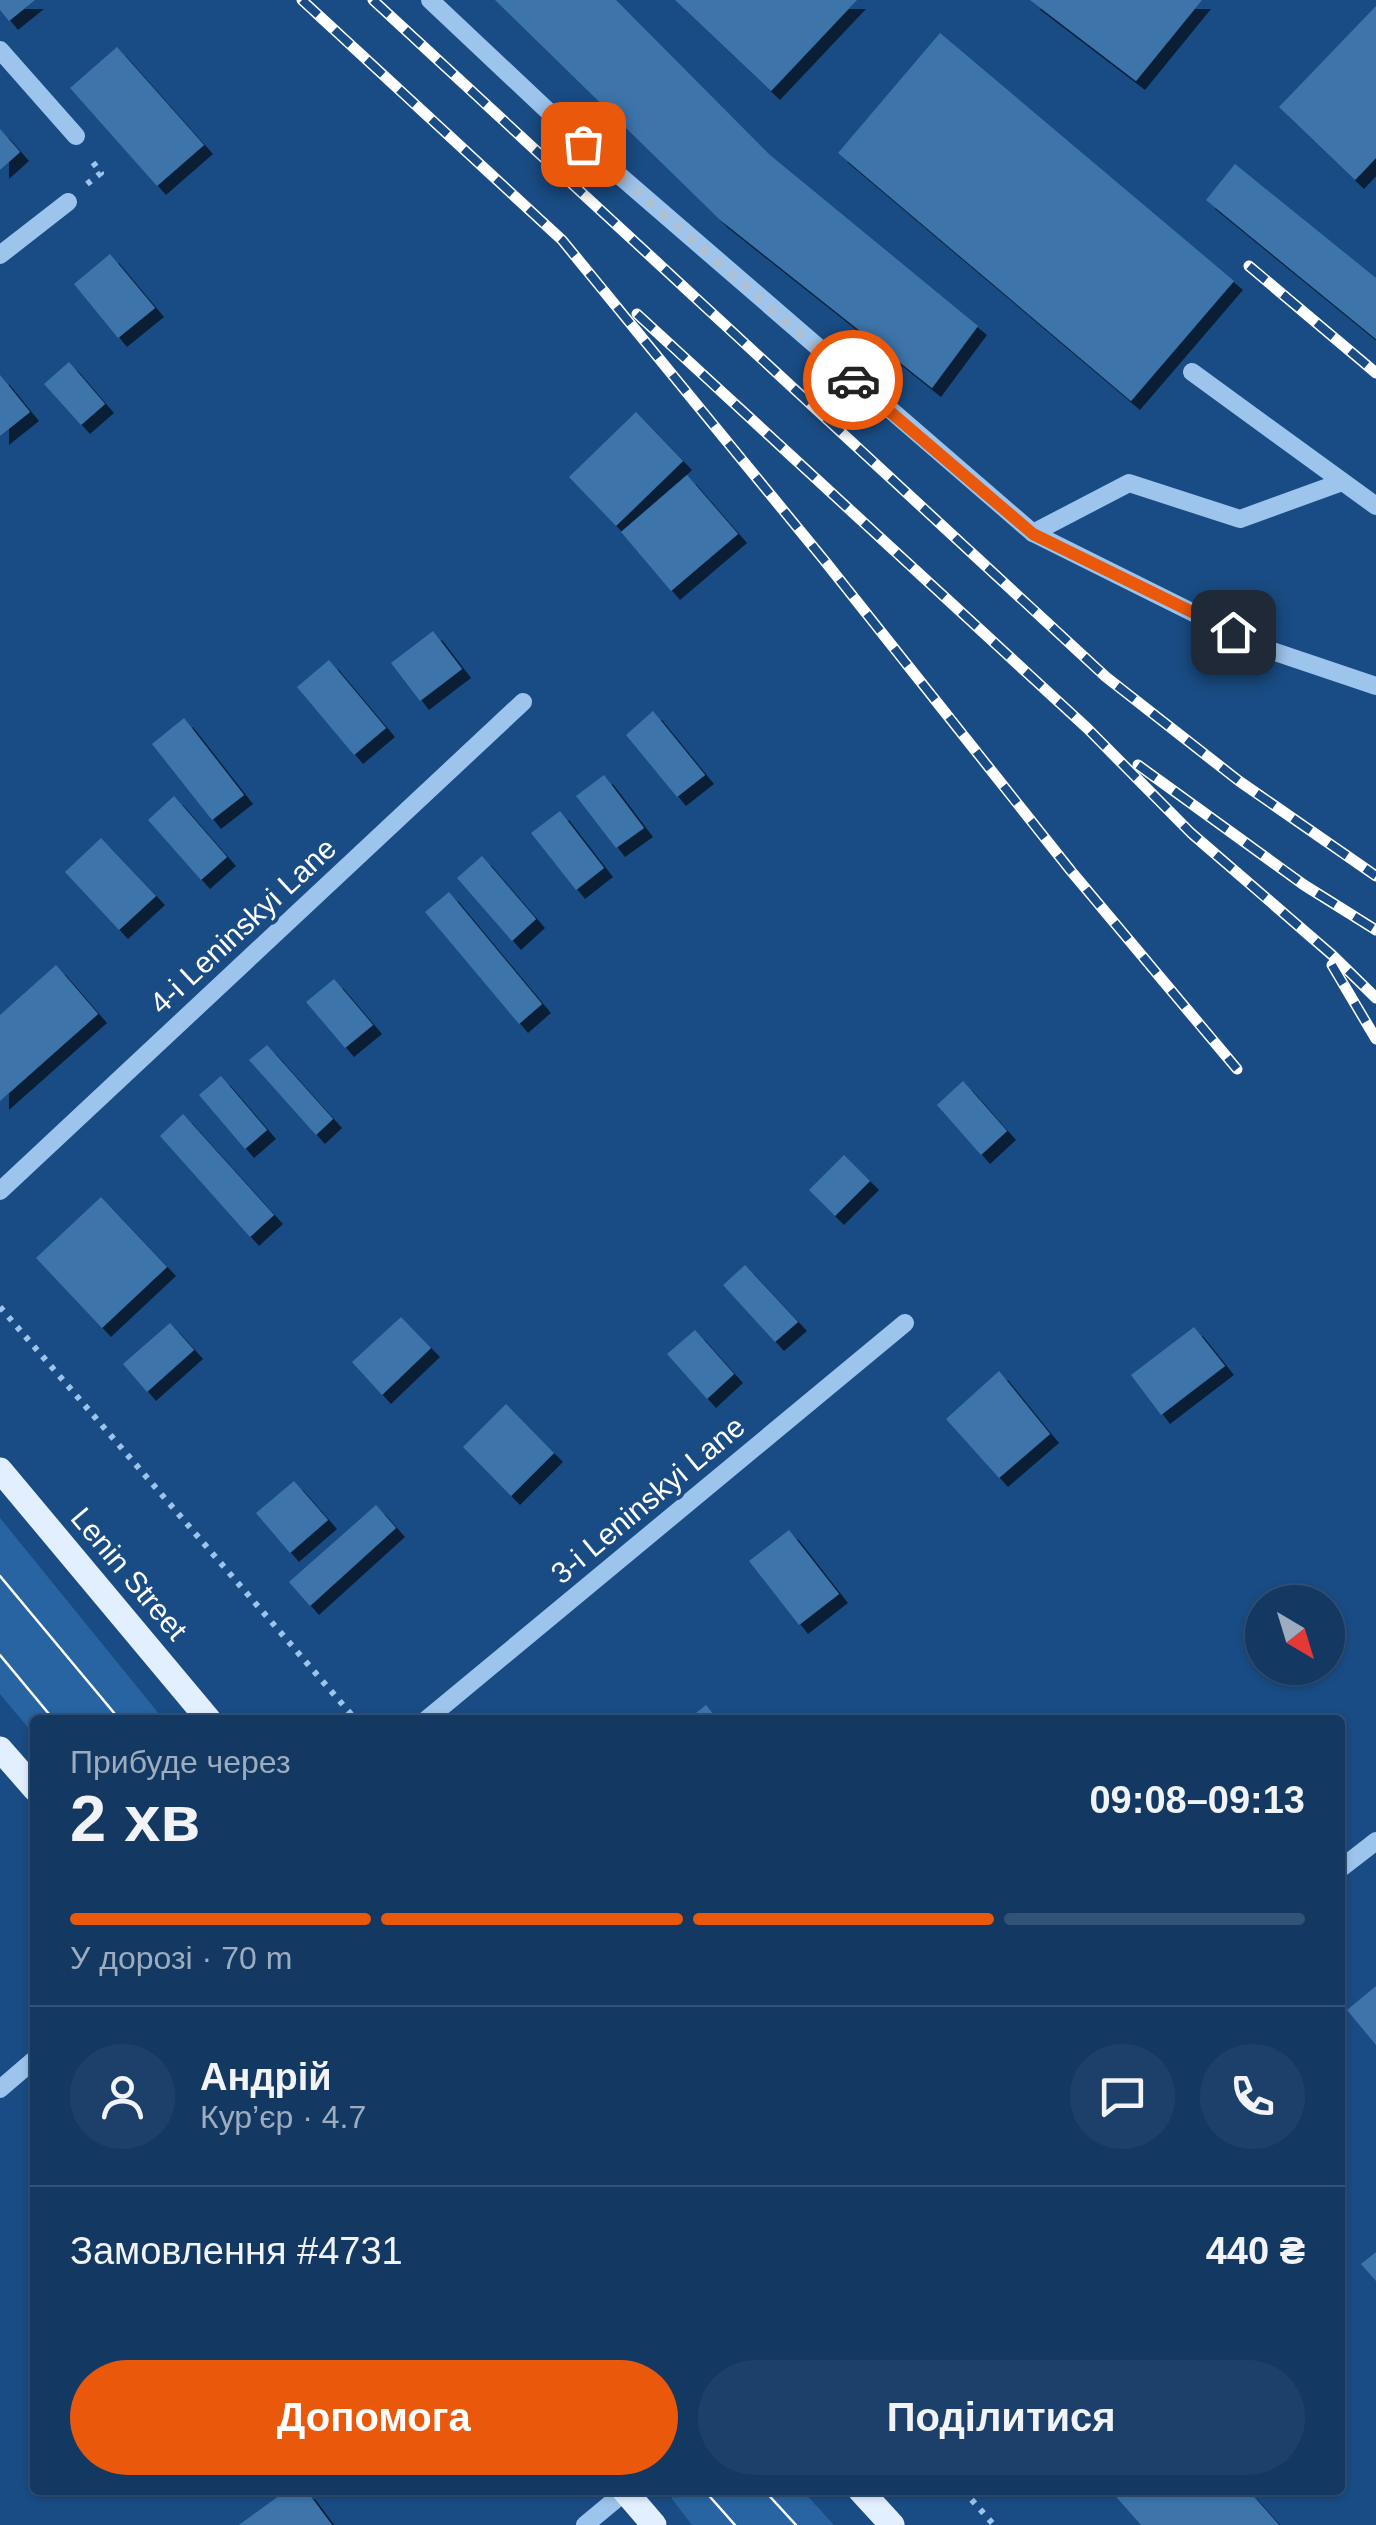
<!DOCTYPE html>
<html lang="uk">
<head>
<meta charset="utf-8">
<style>
  :root { --surface:#133963; --page:#1c4069; --text:#f1f3f6; --muted:#9dacbe; --line:#325378; --accent:#ea580c }
  body { margin:0; font-family:Helvetica,sans-serif; background:var(--page); color:var(--text); height:100vh; display:flex; flex-direction:column; font-size:38px; white-space:nowrap }
  * { box-sizing:border-box; margin:0 }
  p { font-size:32px; color:var(--muted) }
  .icon { flex:none; width:55px; height:55px; fill:none; stroke:currentColor; stroke-width:2; stroke-linecap:round; stroke-linejoin:round }
  .map { position:relative; flex:1; overflow:hidden }
  .side { position:absolute; left:30px; top:1715px; width:1315px; height:780px; display:flex; flex-direction:column; background:var(--surface); border-radius:10px; box-shadow:0 2px 8px #0004,0 0 0 2px var(--line) }
  .side>* { flex:none }
  .needle { width:65px; rotate:142deg }
  .buttons { position:absolute; left:1245px; top:1585px; display:grid; gap:20px }
  .buttons a { display:grid; place-items:center; width:100px; height:100px; border-radius:50%; background:var(--surface); box-shadow:0 2px 8px #0004,0 0 0 2px var(--line); font-size:50px }
  .pin { position:absolute; display:grid; place-items:center; width:85px; height:85px; color:#fff; margin:-42px; border-radius:20px; box-shadow:0 5px 15px #0006 }
  .courier { position:absolute; display:grid; place-items:center; width:100px; height:100px; margin:-50px; border:8px solid #ea580c; border-radius:50%; background:#fff; color:#222; box-shadow:0 2px 12px #0007 }
  .summary em { font-style:normal; font-weight:700 }
  .summary div { display:flex; flex-direction:column-reverse }
  .summary { display:flex; align-items:center; justify-content:space-between; height:170px; padding:0 40px }
  h1 { font-size:65px; font-weight:700; line-height:75px }
  .bar { display:grid; grid-template-columns:repeat(4,1fr); gap:15px 10px; align-content:center; height:120px; padding:0 40px }
  .bar i { height:12px; border-radius:8px; background:var(--line) }
  .bar .on { background:var(--accent) }
  .bar p { grid-column:span 4 }
  .line { display:flex; align-items:center; gap:25px; padding:0 40px; border-top:2px solid var(--line) }
  .line div { flex:1 }
  .round { display:grid; place-items:center; flex:none; width:105px; height:105px; border-radius:52px; background:var(--page) }
  .button { display:flex; gap:20px; margin-top:auto; padding:20px 40px }
  .button a { flex:1; height:115px; border-radius:60px; background:var(--accent); color:#fff; font-size:40px; font-weight:700; line-height:115px; text-align:center }
  .button a+a { background:var(--page); color:var(--text) }
  .map>svg:first-child { display:block }
</style>
</head>
<body>
<div class="map">
<svg width="1376" height="2525" viewBox="0 0 1376 2525">
  <defs>
    <filter id="shadow"><feDropShadow dx="9" dy="9" stdDeviation="0" flood-color="#0009"/></filter>
  </defs>
  <rect width="100%" height="100%" fill="#194c84"/>
  <!-- green -->
  <g fill="#2764a1">
    <path d="M0,1518L164,1720H35V1736L0,1694Z"/>
    <path d="M671,2490H802L834,2525H692L672,2499Z"/>
  </g>
  <!-- building -->
  <g fill="#3d74ab" filter="url(#shadow)">
    <path d="M0,0H35L9,21L0,10Z"/>
    <path d="M495,0H616L770,155L978,326L932,388L719,219Z"/>
    <path d="M675,0H857L771,91Z"/>
    <path d="M1030,0H1202L1136,81Z"/>
    <path d="M1376,6V158L1355,180L1279,107Z"/>
    <path d="M940,33L1234,281L1131,401L838,153Z"/>
    <path d="M117,47L204,145L157,186L70,88Z"/>
    <path d="M0,129L20,152L0,170Z"/>
    <path d="M1235,164L1376,278V339L1206,200Z"/>
    <path d="M110,254L155,308L118,338L74,284Z"/>
    <path d="M69,362L105,404L81,425L44,384Z"/>
    <path d="M0,375L30,412L0,436Z"/>
    <path d="M636,412L683,461L616,526L569,477Z"/>
    <path d="M687,475L738,534L671,591L621,532Z"/>
    <path d="M433,631L462,669L420,701L391,663Z"/>
    <path d="M329,660L386,728L354,755L297,687Z"/>
    <path d="M653,711L705,775L677,797L626,735Z"/>
    <path d="M184,718L244,795L212,820L152,744Z"/>
    <path d="M604,775L644,828L616,848L576,796Z"/>
    <path d="M174,796L227,857L201,880L148,820Z"/>
    <path d="M560,811L604,868L576,890L531,833Z"/>
    <path d="M101,838L156,896L119,930L65,872Z"/>
    <path d="M482,856L536,919L512,941L457,878Z"/>
    <path d="M449,892L542,1004L519,1024L425,912Z"/>
    <path d="M56,965L98,1014L0,1101V1015Z"/>
    <path d="M334,979L373,1025L345,1048L306,1002Z"/>
    <path d="M267,1045L333,1119L316,1135L249,1060Z"/>
    <path d="M221,1076L267,1130L245,1149L199,1095Z"/>
    <path d="M963,1081L1007,1131L981,1155L937,1105Z"/>
    <path d="M183,1114L274,1215L250,1237L160,1136Z"/>
    <path d="M844,1155L870,1181L835,1216L809,1190Z"/>
    <path d="M101,1197L167,1267L102,1328L36,1258Z"/>
    <path d="M745,1265L798,1322L775,1342L723,1285Z"/>
    <path d="M401,1317L431,1348L382,1395L352,1362Z"/>
    <path d="M170,1323L194,1350L147,1392L123,1364Z"/>
    <path d="M1194,1327L1225,1366L1161,1415L1131,1375Z"/>
    <path d="M695,1330L734,1374L707,1399L667,1354Z"/>
    <path d="M999,1371L1050,1434L999,1478L946,1419Z"/>
    <path d="M506,1404L554,1453L511,1496L463,1447Z"/>
    <path d="M294,1481L328,1520L290,1553L256,1513Z"/>
    <path d="M376,1505L396,1528L310,1606L289,1582Z"/>
    <path d="M789,1530L839,1594L799,1625L749,1561Z"/>
    <path d="M706,1705L718,1720H687Z"/>
    <path d="M1376,1986V2045L1347,2010Z"/>
    <path d="M1376,2252V2281L1361,2264Z"/>
    <path d="M287,2490H306L332,2525H239Z"/>
    <path d="M1110,2490H1248L1279,2525H1141Z"/>
  </g>
  <g fill="none" stroke-linecap="round" stroke-linejoin="round">
    <!-- path -->
    <g stroke="#9dc4ec" stroke-width="6" stroke-dasharray="5 8" stroke-linecap="butt">
      <path d="M87,184L101,173L92,161"/>
      <path d="M0,1307L356,1720"/>
      <path d="M963,2490L994,2525"/>
    </g>
    <!-- minor -->
    <g stroke="#9dc4ec" stroke-width="18">
      <path d="M430,0L583,144L1033,533L1266,649L1376,686"/>
      <path d="M0,50L76,136"/>
      <path d="M0,255L68,202"/>
      <path d="M1192,372L1376,506"/>
      <path d="M1033,533L1129,483L1240,519L1342,482"/>
      <path d="M0,1191L523,702"/>
      <path d="M426,1720L905,1323"/>
      <path d="M1340,1869L1376,1841"/>
      <path d="M0,2089L35,2059"/>
      <path d="M585,2525L627,2490"/>
    </g>
    <!-- major -->
    <g stroke="#e2efff" stroke-width="25">
      <path d="M0,1470L209,1720"/>
      <path d="M0,1749L35,1789"/>
      <path d="M624,2490L654,2525"/>
      <path d="M860,2490L892,2525"/>
    </g>
    <!-- tram -->
    <g stroke="#fff" stroke-width="2.5">
      <path d="M0,1576L120,1720"/>
      <path d="M0,1655L54,1720"/>
      <path d="M704,2490L735,2525"/>
      <path d="M764,2490L796,2525"/>
    </g>
    <defs>
      <g id="rail">
        <path d="M302,0L562,240L824,560L1071,871L1237,1069"/>
        <path d="M373,0L1106,677L1239,781L1376,876"/>
        <path d="M1249,266L1376,373"/>
        <path d="M637,314L1087,728L1191,833L1332,955L1376,998"/>
        <path d="M1138,765L1304,885L1376,930"/>
        <path d="M1332,965L1376,1039"/>
      </g>
    </defs>
    <!-- rail casing -->
    <use href="#rail" stroke="#fff" stroke-width="11"/>
    <!-- rail -->
    <use href="#rail" stroke="#194c84" stroke-width="8" stroke-dasharray="22" stroke-linecap="butt"/>
  </g>
  <g fill="none" stroke-linecap="round" stroke-linejoin="round">
    <!-- done -->
    <path stroke="#aec0d4" stroke-width="10" stroke-dasharray="0 18" d="M583,144L853,380"/>
    <!-- route -->
    <path stroke="#ea580c" stroke-width="12" d="M853,380L1033,534L1233,632"/>
  </g>
  <g text-anchor="middle" stroke-width="8" stroke-linejoin="round" paint-order="stroke">
    <!-- street labels -->
    <g font-size="30" fill="#fff" stroke="#194c84">
      <text transform="translate(243 926) rotate(-43)" y="10">4-i Leninskyi Lane</text>
      <text transform="translate(648 1500) rotate(-40)" y="10">3-i Leninskyi Lane</text>
      <text transform="translate(129 1574) rotate(50)" y="10">Lenin Street</text>
    </g>
  </g>
</svg>
<div class="buttons">
<a><svg class="needle" viewBox="-14 -14 28 28"><path d="M0-13l5 13h-10z" fill="#e53935"/><path d="M0 13l5-13h-10z" fill="#9dacbe"/></svg></a>
</div>
<div class="pin" style="left:583px;top:144px;background:#ea580c"><svg class="icon" aria-label="bag" viewBox="0 0 24 24"><path d="M5 8h14l-1 12H6zM9 8a3 3 0 0 1 6 0"/></svg></div>
<div class="pin" style="left:1233px;top:632px;background:#1f2937"><svg class="icon" aria-label="home" viewBox="0 0 24 24"><path d="M3 11l9-7 9 7M6 9v11h12V9"/></svg></div>
<div class="courier" style="left:853px;top:380px"><svg class="icon" aria-label="car" viewBox="0 0 24 24"><path d="M5 17H2v-5l4-1 3-4h7l3 4 3 1v5h-3M9 17h6M6 11h13"/><circle cx="7" cy="17" r="2"/><circle cx="17" cy="17" r="2"/></svg></div>
<section class="side">
<div class="summary"><div><h1>2 хв</h1><p>Прибуде через</p></div><em>09:08–09:13</em></div>
<div class="bar"><i class="on"></i><i class="on"></i><i class="on"></i><i></i><p>У дорозі · 70 m</p></div>
<div class="line" style="height:180px"><a class="round"><svg class="icon" aria-label="person" viewBox="0 0 24 24"><circle cx="12" cy="8" r="4"/><path d="M4 21q1-7 8-7t8 7"/></svg></a><div><b>Андрій</b><p>Кур’єр · 4.7</p></div><a class="round"><svg class="icon" aria-label="chat" viewBox="0 0 24 24"><path d="M4 5h16v11H9l-5 4z"/></svg></a><a class="round"><svg class="icon" aria-label="phone" viewBox="0 0 24 24"><path d="M5 4h4l2 5-3 2q2 4 5 5l2-3 5 2v4C11 20 4 13 5 4z"/></svg></a></div>
<div class="line" style="height:130px"><div>Замовлення #4731</div><b>440 ₴</b></div>
<div class="button"><a>Допомога</a><a>Поділитися</a></div>
</section>
</div>
</body>
</html>
